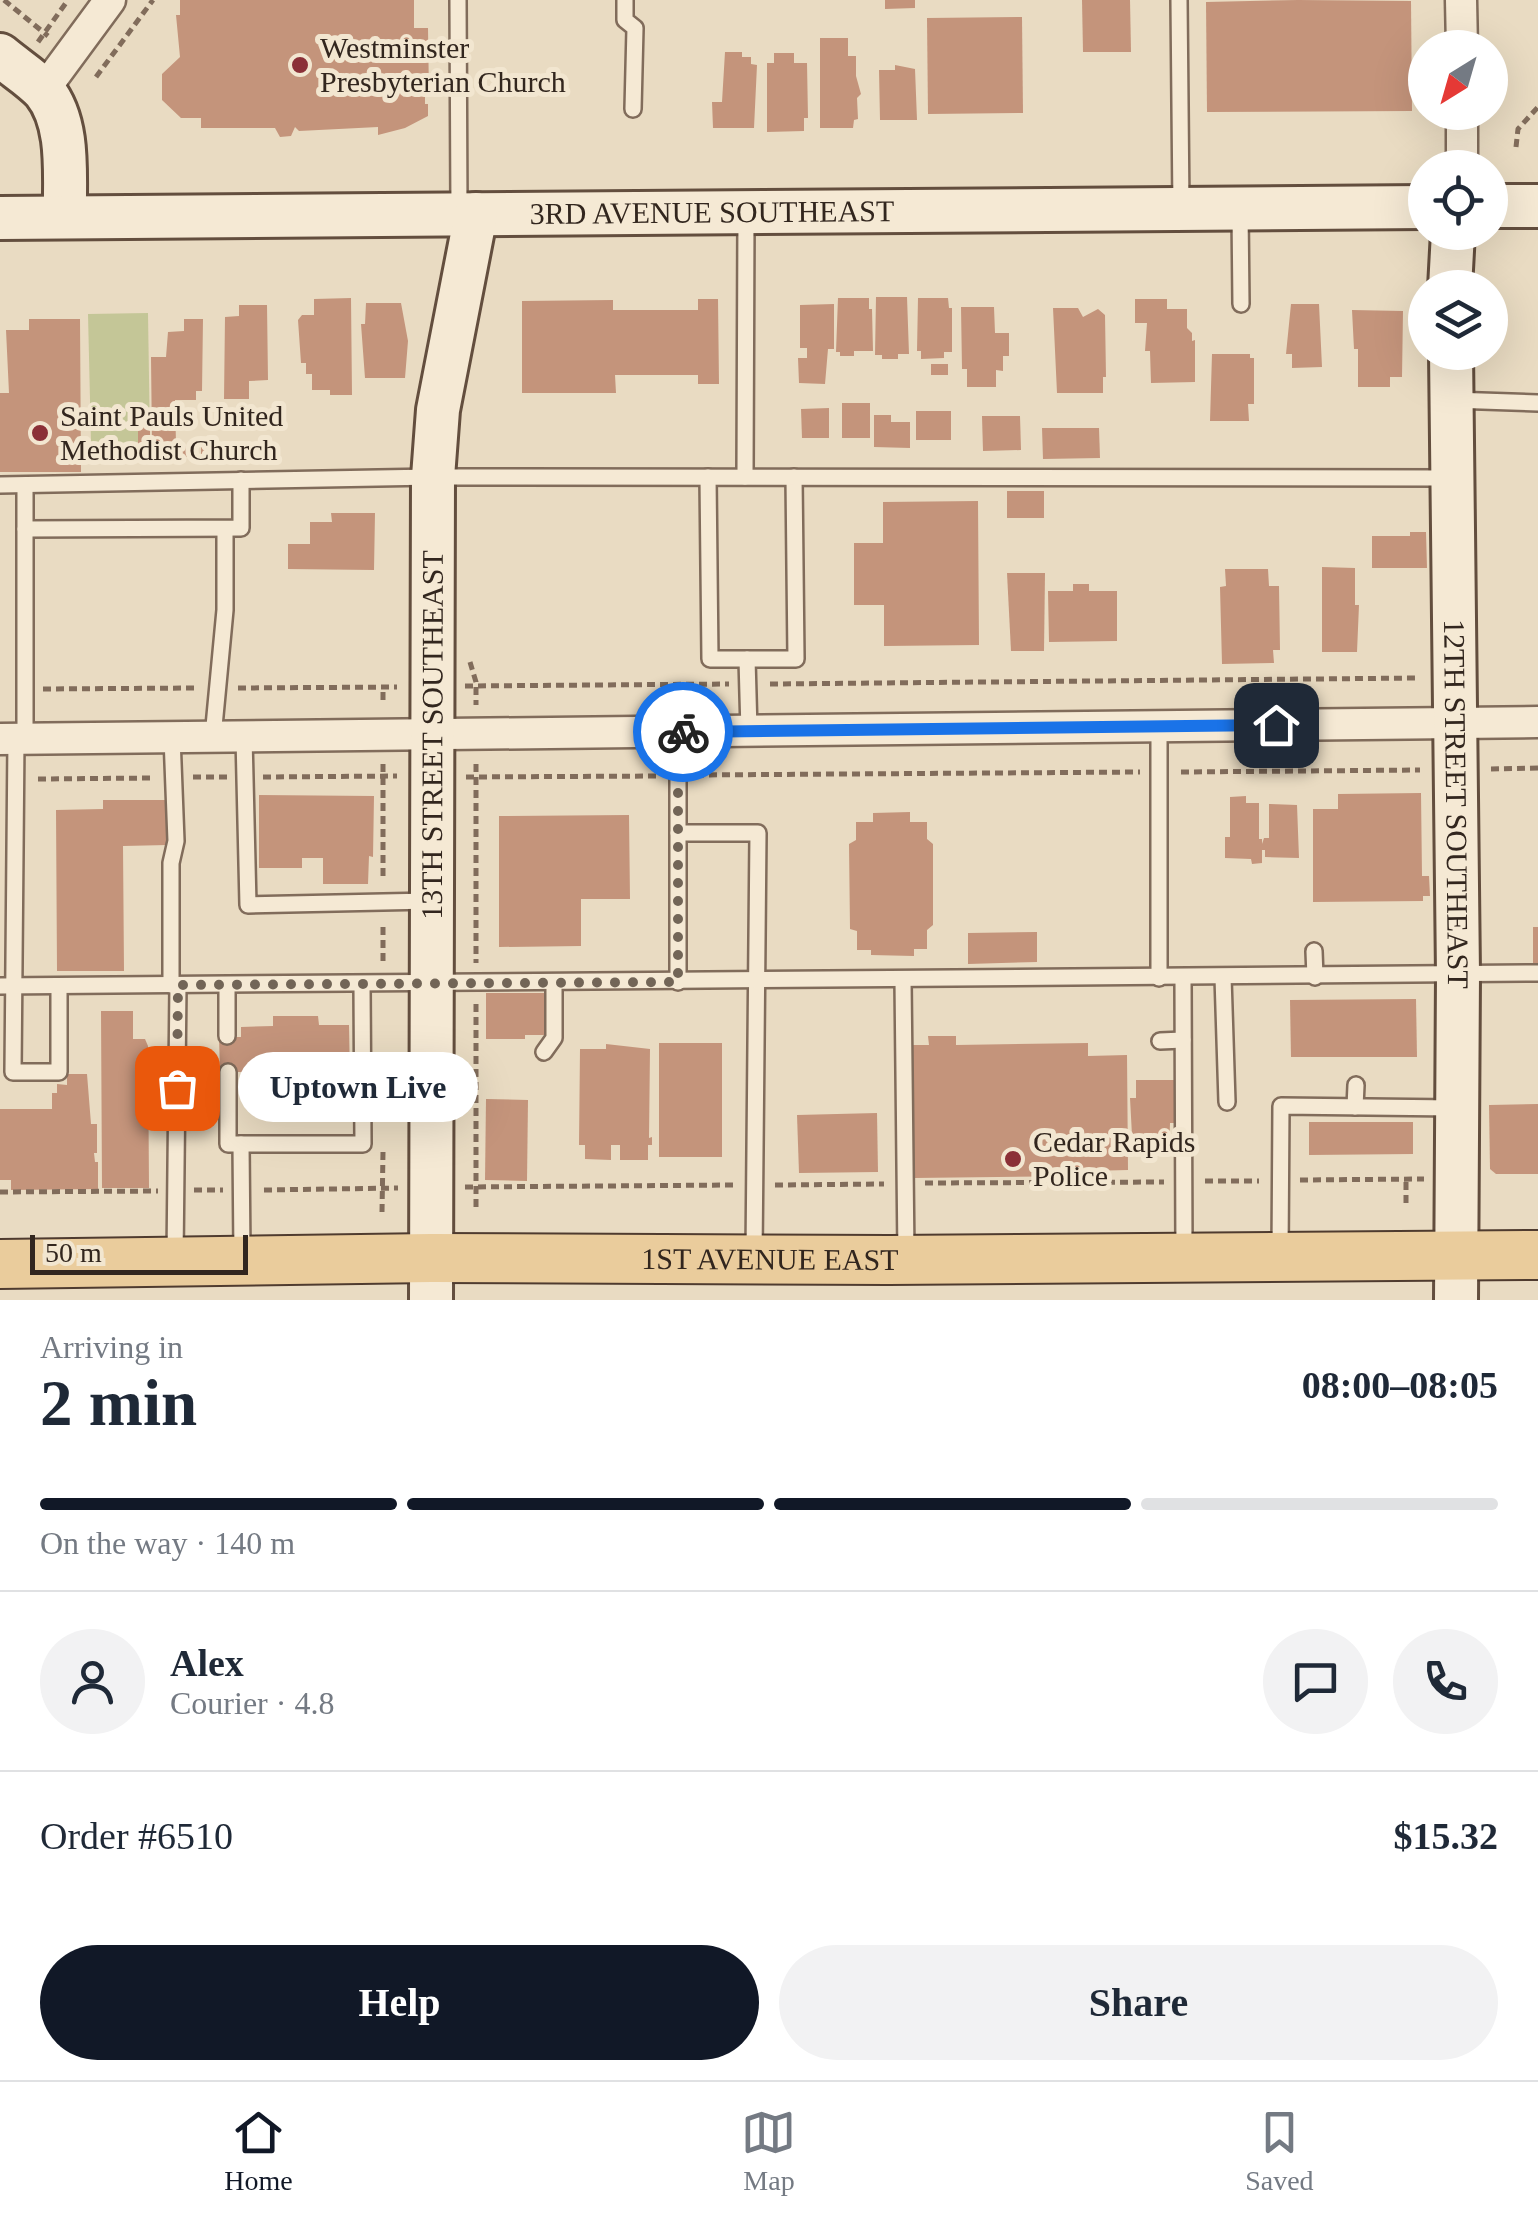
<!DOCTYPE html>
<html lang="en">
<head>
<meta charset="utf-8">
<style>
  :root { --surface:#fff; --page:#f2f2f3; --text:#1f2937; --muted:#747a83; --line:#e0e1e3; --accent:#111827 }
  body { margin:0; font-family:Georgia,serif; background:var(--page); color:var(--text); height:100vh; display:flex; flex-direction:column; font-size:38px; white-space:nowrap }
  * { box-sizing:border-box; margin:0 }
  p { font-size:32px; color:var(--muted) }
  .icon { flex:none; width:55px; height:55px; fill:none; stroke:currentColor; stroke-width:2; stroke-linecap:round; stroke-linejoin:round }
  .map { position:relative; height:1300px; overflow:hidden }
  .drawer { display:flex; flex-direction:column; background:var(--surface); flex:1 }
  .drawer>* { flex:none }
  .needle { width:65px; rotate:217deg }
  .buttons { position:absolute; left:1408px; top:30px; display:grid; gap:20px }
  .buttons a { display:grid; place-items:center; width:100px; height:100px; border-radius:50%; background:var(--surface); box-shadow:0 10px 40px #0002; font-size:50px }
  .scale { position:absolute; left:30px; bottom:25px; width:218px; box-sizing:border-box; padding-left:10px; border:5px solid #32261e; border-top:0; font-size:28px; line-height:35px; white-space:nowrap; color:#32261e; -webkit-text-stroke:8px #f2e6d0; paint-order:stroke }
  .pin { position:absolute; display:grid; place-items:center; width:85px; height:85px; color:#fff; margin:-42px; border-radius:20px; box-shadow:0 5px 15px #0006 }
  .courier { position:absolute; display:grid; place-items:center; width:100px; height:100px; margin:-50px; border:8px solid #1a73e8; border-radius:50%; background:#fff; color:#222; box-shadow:0 2px 12px #0007 }
  .bubble { position:absolute; height:70px; border-radius:35px; background:var(--surface); box-shadow:0 10px 40px #0002; font-size:32px; font-weight:800; line-height:70px; text-align:center }
  .overview em { font-style:normal; font-weight:800 }
  .overview div { display:flex; flex-direction:column-reverse }
  .overview { display:flex; align-items:center; justify-content:space-between; height:170px; padding:0 40px }
  h1 { font-size:65px; font-weight:800; line-height:75px }
  .bar { display:grid; grid-template-columns:repeat(4,1fr); gap:15px 10px; align-content:center; height:120px; padding:0 40px }
  .bar i { height:12px; border-radius:8px; background:var(--line) }
  .bar .selected { background:var(--accent) }
  .bar p { grid-column:span 4 }
  .line { display:flex; align-items:center; gap:25px; padding:0 40px; border-top:2px solid var(--line) }
  .line div { flex:1 }
  .round { display:grid; place-items:center; flex:none; width:105px; height:105px; border-radius:52px; background:var(--page) }
  .primary-button { display:flex; gap:20px; margin-top:auto; padding:20px 40px }
  .primary-button a { flex:1; height:115px; border-radius:60px; background:var(--accent); color:#fff; font-size:40px; font-weight:800; line-height:115px; text-align:center }
  .primary-button a+a { background:var(--page); color:var(--text) }
  .tabs { display:flex; justify-content:space-around; align-items:center; height:140px; border-top:2px solid var(--line); background:var(--surface); font-size:28px; color:var(--muted) }
  .tabs a { display:grid; justify-items:center; gap:5px }
  .tabs .selected { color:var(--accent) }
  .map>svg:first-child { display:block }
</style>
</head>
<body>
<div class="map">
<svg width="1538" height="1300" viewBox="0 0 1538 1300">
  <rect width="100%" height="100%" fill="#e9dbc2"/>
  <!-- green -->
  <path fill="#c4c697" d="M148,313L150,442L91,443L88,314Z"/>
  <!-- building -->
  <g fill="#c4947b">
    <path d="M180,0H414V28H428L429,97H425V104H428V116L405,128L378,135V127L299,131L295,127L291,136L280,137L275,128H201V118H181L162,100V74L180,57L176,15H180Z"/>
    <path d="M885,0H915V8L885,9Z"/>
    <path d="M1082,0H1130L1131,52H1083Z"/>
    <path d="M1298,0L1411,1L1412,111L1207,112L1206,2Z"/>
    <path d="M1022,17L1023,113L928,114L927,18Z"/>
    <path d="M820,38H848V56H856V76L861,94L857,98L858,119L854,120L853,128H820Z"/>
    <path d="M725,52H742V57H751V64L757,65L754,128H713L712,102H722Z"/>
    <path d="M774,53H794V63H807L808,118H804V131L767,132V63H774Z"/>
    <path d="M895,65L915,69L917,120H880L879,70H895Z"/>
    <path d="M876,297H907L909,354H898V359H882V355H875Z"/>
    <path d="M351,298L352,395H330V390H312V374H306V363H301L298,320L302,315H314V299Z"/>
    <path d="M838,298H869V309H872L873,351H854V356H840V352H836Z"/>
    <path d="M918,298H948L949,308H952V352H944V358L921,359V351H917Z"/>
    <path d="M698,299H718L719,384H698V375H615L616,393H522V301L613,300V310H698Z"/>
    <path d="M1135,299H1167V309H1187V328L1192,333V341L1195,340V382L1151,383L1150,351H1145L1147,323H1135Z"/>
    <path d="M366,303H401L408,341L405,378H365L361,324H365Z"/>
    <path d="M834,304V349H828L825,384L799,383L798,358H807V348H800V305Z"/>
    <path d="M1291,304H1319L1322,367L1292,368V354H1286Z"/>
    <path d="M239,305H267L268,380L249,381V399H224L225,317L239,316Z"/>
    <path d="M961,307H994L995,333H1009V356H1003V371L996,370V387H967V369H962Z"/>
    <path d="M1053,308H1078L1083,317L1098,309L1105,315L1106,377H1103V393H1057Z"/>
    <path d="M1352,310L1403,311L1402,377H1390V387H1358V349H1354Z"/>
    <path d="M29,319H80L81,472H0V393H9L6,330H29Z"/>
    <path d="M184,319H203L202,391H196V400H175L176,444H152L151,357H166L168,332L184,331Z"/>
    <path d="M1212,354H1250V358H1254V404H1248L1249,421H1210Z"/>
    <rect x="931" y="364" width="17" height="11"/>
    <rect x="842" y="403" width="28" height="35"/>
    <path d="M829,408V438H802L801,409Z"/>
    <rect x="916" y="411" width="35" height="29"/>
    <path d="M874,415H891V422H910V448L874,447Z"/>
    <path d="M982,416H1020L1021,450L983,451Z"/>
    <path d="M138,422L150,423V444H138Z"/>
    <path d="M1042,428H1099L1100,458L1043,459Z"/>
    <path d="M201,441H214L215,464H201Z"/>
    <rect x="171" y="446" width="26" height="11"/>
    <rect x="1007" y="491" width="37" height="27"/>
    <path d="M978,501L979,645L884,646V605H854V543H883V502Z"/>
    <path d="M331,513H375L374,570L288,569V544H310V522H332Z"/>
    <path d="M1410,532H1426L1427,568H1372V536H1410Z"/>
    <path d="M1322,567L1355,568V605H1359L1357,652H1322Z"/>
    <path d="M1225,569H1268L1269,586H1279L1280,650H1273L1274,663L1222,664L1220,587L1226,586Z"/>
    <path d="M1007,573H1045L1044,651H1011Z"/>
    <path d="M1073,584H1089V591H1117V641L1049,642L1048,591H1073Z"/>
    <path d="M1421,793L1422,876H1429L1430,896H1423V901L1313,902V809H1338V794Z"/>
    <path d="M259,795L374,796L373,857L369,856L368,884H323V858H302V868H259Z"/>
    <path d="M1246,796V803H1259V839H1262V844L1264,838H1269V804L1297,805L1299,858L1265,857V850H1262V863L1252,864L1251,859L1225,858V837H1230V797Z"/>
    <path d="M103,800H166L167,845L123,846L124,971H57L56,810L103,809Z"/>
    <path d="M910,812V822H927V839L933,844V925L927,930V949H914V956L871,955V950H857V931L850,929L849,844L856,840V822H873V813Z"/>
    <path d="M629,815L630,899H581V946L499,947V816Z"/>
    <rect x="1533" y="927" width="5" height="42"/>
    <path d="M1037,932V962L968,964V933Z"/>
    <path d="M486,993H544V1035H525V1039H486Z"/>
    <path d="M1416,999L1417,1057H1291L1290,1000Z"/>
    <path d="M101,1011H133V1039H145L148,1046L149,1188H102Z"/>
    <path d="M273,1016H318L319,1025H349L350,1081H318V1093L274,1094V1082H242V1072H220L219,1037H241V1027L273,1026Z"/>
    <path d="M928,1036H956V1045L1088,1043V1056L1127,1055L1128,1170L1088,1171L1089,1176L914,1178L912,1045H929Z"/>
    <rect x="659" y="1043" width="63" height="114"/>
    <path d="M606,1044L650,1049L649,1138L652,1137V1145H648V1160H620V1145H611V1160L585,1159V1145H579L580,1049H606Z"/>
    <path d="M67,1074H87L91,1124H97V1153H94L95,1162H98V1189L11,1190V1180H0V1109H52V1093H57V1084L67,1085Z"/>
    <path d="M1136,1080H1175L1176,1123H1170L1169,1153L1133,1154L1130,1098H1136Z"/>
    <path d="M486,1099L528,1100L527,1181L485,1180Z"/>
    <path d="M1538,1104V1174H1496L1490,1169L1489,1105Z"/>
    <path d="M877,1113L878,1172L799,1173L797,1115Z"/>
    <path d="M1309,1122H1413V1154L1309,1155Z"/>
  </g>
  <g fill="none" stroke-linecap="round" stroke-linejoin="round">
    <defs>
      <g id="lane">
        <path d="M458,0L459,210"/>
        <path d="M625,0V20L635,28L633,109"/>
        <path d="M1179,0L1181,208"/>
        <path d="M1240,211L1241,304"/>
        <path d="M1452,400L1538,403"/>
        <path d="M708,477L710,659H796L794,477"/>
        <path d="M745,477L746,215"/>
        <path d="M0,485L433,477L1451,478"/>
        <path d="M25,529L241,528V480"/>
        <path d="M747,659L749,731"/>
        <path d="M1159,726V978"/>
        <path d="M213,737L225,610V529"/>
        <path d="M244,737L248,905L430,901"/>
        <path d="M16,739L13,1072H59V986"/>
        <path d="M25,739V485"/>
        <path d="M678,833H758L754,1255"/>
        <path d="M1314,951L1315,977"/>
        <path d="M1223,977L1227,1102"/>
        <path d="M1183,978L1184,1254"/>
        <path d="M903,980L906,1256"/>
        <path d="M678,982V732"/>
        <path d="M171,985V863L176,841L172,737"/>
        <path d="M227,985V1036"/>
        <path d="M0,986L1538,973"/>
        <path d="M1160,1041L1183,1040"/>
        <path d="M544,1052L554,1038V982"/>
        <path d="M228,1072V1144H363L362,984"/>
        <path d="M1355,1107L1356,1085"/>
        <path d="M241,1144L242,1255"/>
        <path d="M1280,1254L1281,1106L1455,1108"/>
        <path d="M175,1258L178,985"/>
      </g>
      <g id="street">
        <path d="M1461,0L1462,48"/>
        <path d="M43,91L110,0"/>
        <path d="M1462,168V112"/>
        <path d="M0,739L1538,722"/>
      </g>
      <g id="secondary">
        <path d="M0,55C14,67 32,78 44,91C71,124 64,178 65,217"/>
        <path d="M1490,206H1538"/>
        <path id="s1" d="M0,218L1425,207"/>
        <path d="M1450,288L1453,232"/>
        <path id="s2" d="M1451,352L1458,975L1456,1300"/>
        <path id="s3" d="M431,1300L433,477L438,410L476,214"/>
      </g>
      <g id="primary">
        <path id="s4" d="M0,1264L431,1258L889,1260L1538,1255"/>
      </g>
    </defs>
    <!-- lane casing -->
    <use href="#lane" stroke="#816c5b" stroke-width="20"/>
    <!-- street casing -->
    <use href="#street" stroke="#816c5b" stroke-width="35"/>
    <!-- secondary casing -->
    <use href="#secondary" stroke="#634e3e" stroke-width="48"/>
    <!-- primary casing -->
    <use href="#primary" stroke="#4f3b2f" stroke-width="52"/>
    <!-- path -->
    <g stroke="#816c5b" stroke-width="5" stroke-dasharray="8 5" stroke-linecap="butt">
      <path d="M4,0L48,36"/>
      <path d="M38,42L68,0"/>
      <path d="M96,77L153,0"/>
      <path d="M1516,147L1518,129L1538,107"/>
      <path d="M470,662L476,682V705"/>
      <path d="M770,684L1419,678"/>
      <path d="M465,686L729,684"/>
      <path d="M238,688L397,687"/>
      <path d="M43,689L197,688"/>
      <path d="M383,700V687"/>
      <path d="M383,764V881"/>
      <path d="M476,764V963"/>
      <path d="M1491,769L1538,768"/>
      <path d="M1181,772L1420,770"/>
      <path d="M696,775L1140,772"/>
      <path d="M193,777H227"/>
      <path d="M263,777L397,776"/>
      <path d="M466,777L660,776"/>
      <path d="M38,779L152,778"/>
      <path d="M383,961V922"/>
      <path d="M476,1004V1211"/>
      <path d="M1300,1180L1424,1179"/>
      <path d="M1205,1181H1259"/>
      <path d="M925,1183L1164,1182"/>
      <path d="M775,1185L884,1184"/>
      <path d="M465,1187L734,1185"/>
      <path d="M194,1190H223"/>
      <path d="M264,1190L398,1188"/>
      <path d="M0,1192L158,1191"/>
      <path d="M1406,1203V1181"/>
      <path d="M382,1212L383,1152"/>
    </g>
    <!-- lane -->
    <use href="#lane" stroke="#f5e9d4" stroke-width="15"/>
    <!-- street -->
    <use href="#street" stroke="#f5e9d4" stroke-width="30"/>
    <!-- secondary -->
    <use href="#secondary" stroke="#f5e9d4" stroke-width="42"/>
    <!-- primary -->
    <use href="#primary" stroke="#eacc9c" stroke-width="48"/>
  </g>
  <g fill="none" stroke-linecap="round" stroke-linejoin="round">
    <!-- done -->
    <path stroke="#726557" stroke-width="10" stroke-dasharray="0 18" d="M177,1088L178,985L678,982V732H683"/>
    <!-- route -->
    <path stroke="#1a73e8" stroke-width="12" d="M683,732L1276,725"/>
  </g>
  <!-- markers -->
  <g fill="#8b3037" stroke="#f2e6d0" stroke-width="4">
    <circle cx="300" cy="65" r="10"/>
    <circle cx="40" cy="433" r="10"/>
    <circle cx="1013" cy="1159" r="10"/>
  </g>
  <g text-anchor="middle" stroke-width="10" stroke-linejoin="round" paint-order="stroke">
    <!-- poi labels -->
    <g font-size="30" fill="#32261e" stroke="#f2e6d0" text-anchor="start">
      <text x="320" y="58">Westminster<tspan x="320" dy="34">Presbyterian Church</tspan></text>
      <text x="60" y="426">Saint Pauls United<tspan x="60" dy="34">Methodist Church</tspan></text>
      <text x="1033" y="1152">Cedar Rapids<tspan x="1033" dy="34">Police</tspan></text>
    </g>
    <!-- street labels -->
    <g font-size="30" fill="#32261e" stroke="#f2e6d0">
      <text dy="10" stroke="none"><textPath href="#s1" startOffset="712">3RD AVENUE SOUTHEAST</textPath></text>
      <text dy="10" stroke="none"><textPath href="#s3" startOffset="565">13TH STREET SOUTHEAST</textPath></text>
      <text dy="10" stroke="none"><textPath href="#s2" startOffset="452">12TH STREET SOUTHEAST</textPath></text>
      <text dy="10" stroke="none"><textPath href="#s4" startOffset="770">1ST AVENUE EAST</textPath></text>
    </g>
  </g>
</svg>
<div class="buttons">
<a><svg class="needle" viewBox="-14 -14 28 28"><path d="M0-13l5 13h-10z" fill="#e53935"/><path d="M0 13l5-13h-10z" fill="#747a83"/></svg></a>
<a><svg class="icon" aria-label="locate" viewBox="0 0 24 24"><circle cx="12" cy="12" r="6"/><path d="M12 2v4M12 18v4M2 12h4M18 12h4"/></svg></a>
<a><svg class="icon" aria-label="layers" viewBox="0 0 24 24"><path d="M12 4l9 5-9 5-9-5zM3 14l9 5 9-5"/></svg></a>
</div>
<div class="scale">50 m</div>
<div class="pin" style="left:177px;top:1088px;background:#ea580c"><svg class="icon" aria-label="bag" viewBox="0 0 24 24"><path d="M5 8h14l-1 12H6zM9 8a3 3 0 0 1 6 0"/></svg></div>
<div class="pin" style="left:1276px;top:725px;background:#1f2937"><svg class="icon" aria-label="home" viewBox="0 0 24 24"><path d="M3 11l9-7 9 7M6 9v11h12V9"/></svg></div>
<div class="courier" style="left:683px;top:732px"><svg class="icon" aria-label="bike" viewBox="0 0 24 24"><circle cx="6" cy="16" r="4"/><circle cx="18" cy="16" r="4"/><path d="M6 16l4-8h5l3 8M10 8l3 8H6M13 5h3"/></svg></div>
<div class="bubble" style="left:238px;top:1052px;width:240px">Uptown Live</div>
</div>
<section class="drawer">
<div class="overview"><div><h1>2 min</h1><p>Arriving in</p></div><em>08:00–08:05</em></div>
<div class="bar"><i class="selected"></i><i class="selected"></i><i class="selected"></i><i></i><p>On the way · 140 m</p></div>
<div class="line" style="height:180px"><a class="round"><svg class="icon" aria-label="person" viewBox="0 0 24 24"><circle cx="12" cy="8" r="4"/><path d="M4 21q1-7 8-7t8 7"/></svg></a><div><b>Alex</b><p>Courier · 4.8</p></div><a class="round"><svg class="icon" aria-label="chat" viewBox="0 0 24 24"><path d="M4 5h16v11H9l-5 4z"/></svg></a><a class="round"><svg class="icon" aria-label="phone" viewBox="0 0 24 24"><path d="M5 4h4l2 5-3 2q2 4 5 5l2-3 5 2v4C11 20 4 13 5 4z"/></svg></a></div>
<div class="line" style="height:130px"><div>Order #6510</div><b>$15.32</b></div>
<div class="primary-button"><a>Help</a><a>Share</a></div>
</section>
<nav class="tabs">
<a class="selected"><svg class="icon" aria-label="home" viewBox="0 0 24 24"><path d="M3 11l9-7 9 7M6 9v11h12V9"/></svg>Home</a>
<a><svg class="icon" aria-label="map" viewBox="0 0 24 24"><path d="M3 6l6-2 6 2 6-2v14l-6 2-6-2-6 2zM9 4v14M15 6v14"/></svg>Map</a>
<a><svg class="icon" aria-label="saved" viewBox="0 0 24 24"><path d="M7 4h10v16l-5-4-5 4z"/></svg>Saved</a>
</nav>
</body>
</html>
